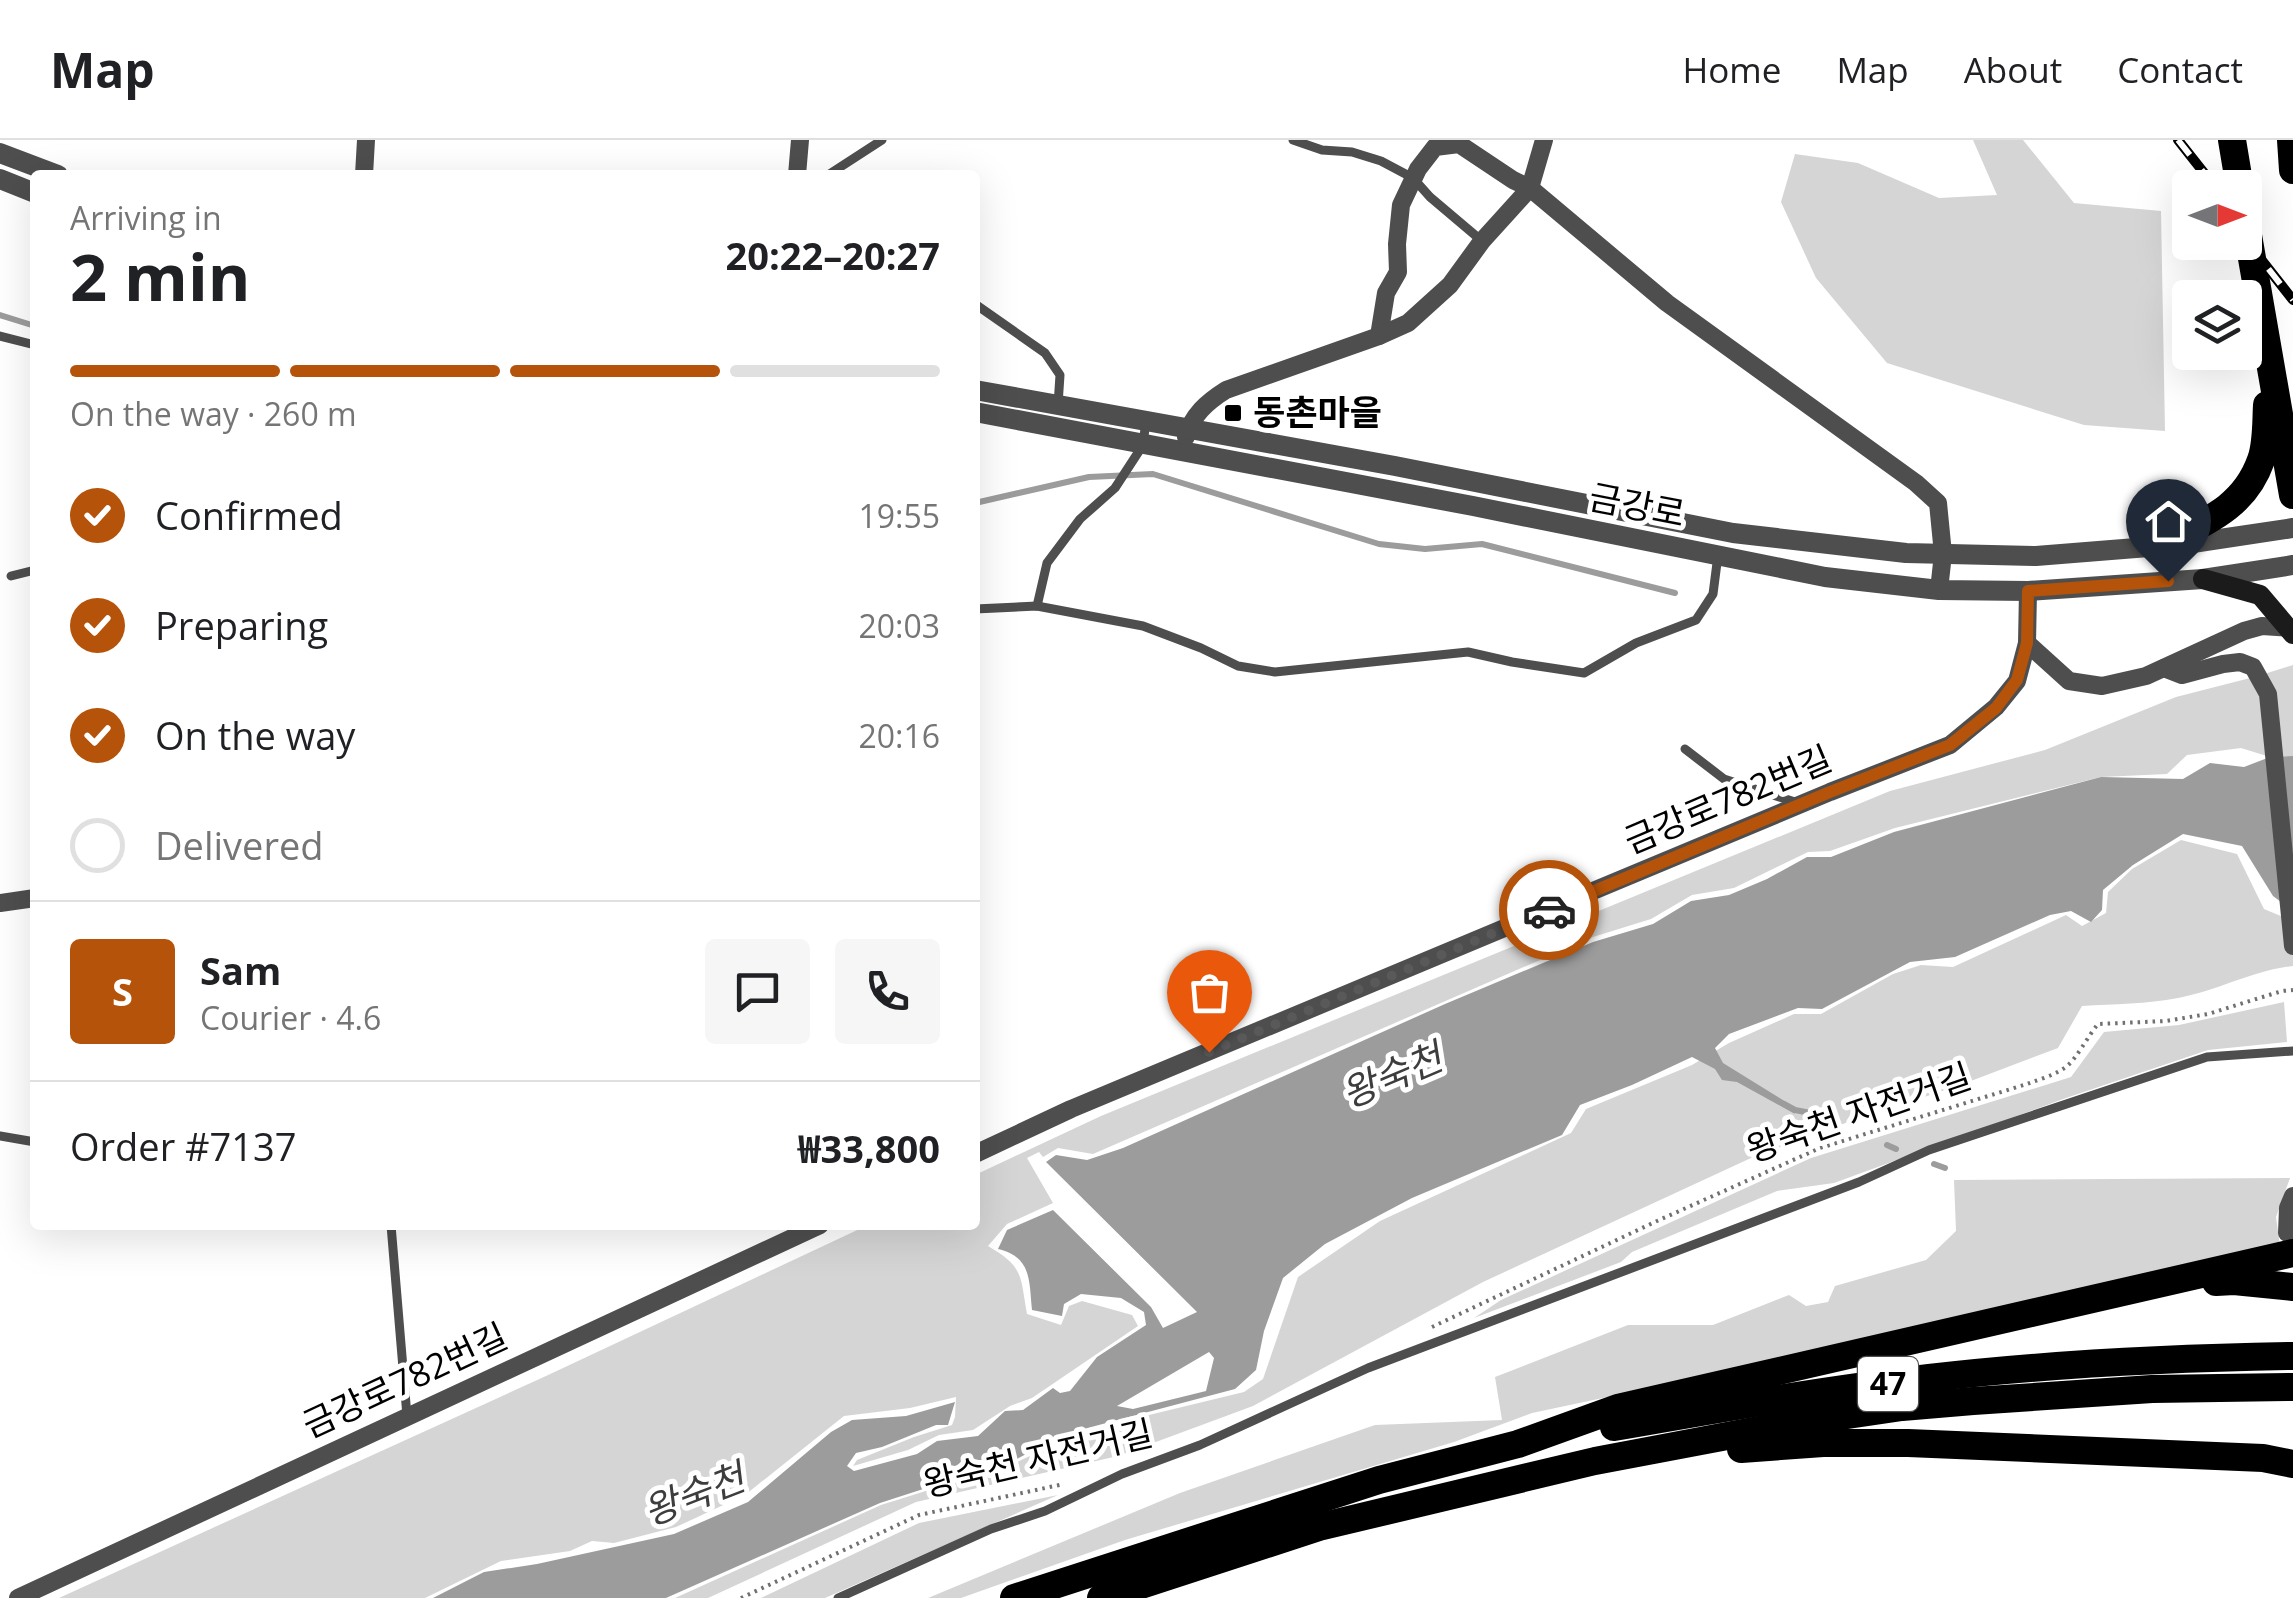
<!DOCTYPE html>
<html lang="en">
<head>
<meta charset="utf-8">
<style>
  :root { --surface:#fff; --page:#f6f6f6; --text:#202124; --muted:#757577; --line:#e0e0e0; --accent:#b45309 }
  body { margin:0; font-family:"Open Sans","Noto Sans KR",sans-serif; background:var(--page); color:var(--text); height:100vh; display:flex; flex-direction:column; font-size:38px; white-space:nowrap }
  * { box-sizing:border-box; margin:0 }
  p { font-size:32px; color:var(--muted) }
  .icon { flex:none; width:55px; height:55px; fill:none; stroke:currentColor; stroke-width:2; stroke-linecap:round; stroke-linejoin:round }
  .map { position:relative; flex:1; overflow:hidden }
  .sheet { position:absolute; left:30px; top:30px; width:950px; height:1060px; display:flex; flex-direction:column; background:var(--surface); border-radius:10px; box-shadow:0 10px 40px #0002 }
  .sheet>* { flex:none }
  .needle { width:65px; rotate:90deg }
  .fabs { position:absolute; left:2172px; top:30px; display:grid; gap:20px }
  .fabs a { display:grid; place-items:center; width:90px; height:90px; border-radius:10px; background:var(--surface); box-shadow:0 10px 40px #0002; font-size:50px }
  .pin { position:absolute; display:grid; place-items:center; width:85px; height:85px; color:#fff; margin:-102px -42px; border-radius:50% 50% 50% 0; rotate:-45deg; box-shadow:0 0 10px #0007 }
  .pin .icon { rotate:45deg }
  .courier { position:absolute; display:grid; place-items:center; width:100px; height:100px; margin:-50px; border:8px solid #b45309; border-radius:50%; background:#fff; color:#222; box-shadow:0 2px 12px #0007 }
  .head em { font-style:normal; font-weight:700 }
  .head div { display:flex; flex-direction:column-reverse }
  .head { display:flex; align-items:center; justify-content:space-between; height:170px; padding:0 40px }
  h1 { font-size:65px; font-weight:700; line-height:75px }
  .bar { display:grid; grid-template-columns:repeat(4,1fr); gap:15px 10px; align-content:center; height:120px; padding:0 40px }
  .bar i { height:12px; border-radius:8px; background:var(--line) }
  .bar .current { background:var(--accent) }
  .bar p { grid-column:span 4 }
  .line { display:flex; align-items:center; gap:25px; padding:0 40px; border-top:2px solid var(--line) }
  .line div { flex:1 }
  .round { display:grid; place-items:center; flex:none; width:105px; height:105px; border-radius:10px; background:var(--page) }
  ol { padding:0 40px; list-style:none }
  li { display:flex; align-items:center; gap:30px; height:110px }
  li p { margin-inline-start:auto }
  li .icon { padding:10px; border-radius:50%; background:var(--accent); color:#fff; stroke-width:4 }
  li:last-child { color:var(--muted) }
  li i { width:55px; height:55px; border:5px solid var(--line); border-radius:50% }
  header { display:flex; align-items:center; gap:60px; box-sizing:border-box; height:140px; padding:0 50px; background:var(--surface); border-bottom:2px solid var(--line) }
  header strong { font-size:48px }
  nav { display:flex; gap:55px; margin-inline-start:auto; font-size:35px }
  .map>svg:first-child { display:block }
</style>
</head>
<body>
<header>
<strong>Map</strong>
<nav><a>Home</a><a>Map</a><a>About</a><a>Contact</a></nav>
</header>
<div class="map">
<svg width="2293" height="1458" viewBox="0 0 2293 1458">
  <rect width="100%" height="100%" fill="#fff"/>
  <!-- green -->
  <g fill="#d5d5d5">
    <path d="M1973,0H2023L2074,63L2161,71L2165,291L2084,285L1887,223L1816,138L1781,62L1795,14L1858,23L1939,58L1997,55Z"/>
    <path d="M2293,525V616L2270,617L2241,608L2187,615L2167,634L2101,637L1895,688L1830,711L1808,712L1734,748L1692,755L1651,779L1593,797L1093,1014L1058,1008L1043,1017L1039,1012L1027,1018L1053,1063L1007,1084L988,1106C1024,1127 1020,1135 1027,1174L1061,1185L1069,1166L1082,1161L1132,1175L1138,1186L1032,1258L1010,1266L973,1290L939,1295L908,1310L853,1326L857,1320L914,1297L952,1285L955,1277L956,1257L910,1268L844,1276L745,1355L676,1387L614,1403L592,1401L570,1411L501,1421L425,1458H59L546,1236L868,1085H975V1035L1101,976L1890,651L2045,610L2176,557L2258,536Z"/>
    <path d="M2181,700L2237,714L2264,769L2293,781V826C2254,830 2217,851 2178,858C2147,864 2114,864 2082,866L2058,908L1955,947L1859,978L1751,1018L1483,1142L1253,1266L1118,1316L916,1362L708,1458H675L881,1365L1015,1323L1083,1291L1244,1252L1263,1239L1298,1137L1380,1081L1571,993L1586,969L1692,925L1729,903L1794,874H1821L1893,834L1921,825L1953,827L2066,775L2082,786L2106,773L2108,752L2132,729Z"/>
    <path d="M2284,862L2287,902L2208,910L2066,958L1834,1043L1777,1051L1632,1112L1621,1122L1474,1178L1501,1160L1811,1018L2071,937L2104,892L2179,885Z"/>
    <path d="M2290,1038L2276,1077L2280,1106L1849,1206L1532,1273L1454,1302L1125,1400L961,1458H928L1180,1353L1375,1285L1502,1280L1495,1237L1628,1185H1713L1789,1155L1806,1166L1828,1162L1835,1146L1926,1120L1956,1091L1954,1040Z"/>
    <path d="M1058,1355L825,1458H761L919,1383Z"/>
  </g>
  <!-- water -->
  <path fill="#9c9c9c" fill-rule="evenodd" d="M2293,616V771L2273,756L2242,706L2183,694L2133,725L2103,750L2102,770L2091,782L2071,771L2050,775L1955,817L1910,822L1822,869L1798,868L1729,894L1715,908L1723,923L1786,962L1795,974L1737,942L1722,940L1715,929L1692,917L1632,945L1580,965L1562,995L1412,1058L1325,1104L1283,1138L1264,1191L1256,1230L1235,1249L1061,1295L1013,1321L976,1332L970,1329L962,1330L951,1340L880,1363L666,1458H433L484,1432L537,1424L674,1394L748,1362L831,1292L852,1280L906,1276L955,1262L948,1285H936L882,1307L856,1313L847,1326L854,1331L917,1314L937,1301L978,1296L1005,1271L1023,1270L1053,1248L1060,1253L1070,1251L1097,1217L1146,1185L1144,1172L1121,1158L1081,1154L1064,1164L1062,1176L1032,1170C1029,1141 1032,1117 998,1109L1007,1090L1053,1070L1151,1167L1163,1188L1197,1172L1046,1022L1056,1015L1087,1020L1123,1008L1445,864L1593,802L1653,784L1691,761L1729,755L1767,739L1807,717H1831L1894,692L2101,637L2183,639L2210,623L2244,627L2270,617ZM1209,1212L1214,1218L1206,1251L1133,1269L1117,1266Z"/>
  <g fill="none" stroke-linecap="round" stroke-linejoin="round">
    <!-- stream -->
    <g stroke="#9c9c9c" stroke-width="6">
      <path d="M0,175L35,186"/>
      <path d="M975,363L1089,337L1153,334L1379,404L1425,409L1482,404L1675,453"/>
      <path d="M1784,964L1795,970L1826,976"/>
      <path d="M1887,1005L1896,1009"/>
      <path d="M1934,1024L1945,1028"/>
    </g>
    <!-- path -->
    <g stroke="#707070" stroke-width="4" stroke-dasharray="2.5 5" stroke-linecap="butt">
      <path d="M1432,1187L1657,1081L1820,1008L2027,944C2040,939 2056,935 2067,926C2077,918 2088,896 2098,884L2166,881L2208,874L2282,851L2293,850"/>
      <path d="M741,1458L919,1375L1064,1344"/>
    </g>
    <!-- service -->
    <g stroke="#4e4e4e" stroke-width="9">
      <path d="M1293,0L1322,10L1352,12L1381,21L1413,38L1430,57L1482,101"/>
      <path d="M828,35L882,0"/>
      <path d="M975,164L1045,213L1060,235L1058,265"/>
      <path d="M0,196L35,205"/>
      <path d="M11,436L35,430"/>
      <path d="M1037,466L1047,423L1080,379L1115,348L1143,305L1146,280"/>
      <path d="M975,469L1037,466L1143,486L1201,508L1238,526L1275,532L1468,512L1512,522L1584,533L1636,503L1696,480L1713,454L1718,415"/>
      <path d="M1685,609L1724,639L1798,663"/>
      <path d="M0,996L35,1002"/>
      <path d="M391,1085L407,1276"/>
      <path d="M838,1458L991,1389L1045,1371L1122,1334L1200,1305L1368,1228L1859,1042L1929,1010L2207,917L2293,911"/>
    </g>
    <!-- minor -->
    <g stroke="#4e4e4e" stroke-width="18">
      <path d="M364,35L366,0"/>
      <path d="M797,35L800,0"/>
      <path d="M1379,196L1386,153L1398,132L1397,104L1401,65L1418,29L1435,7L1459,4L1513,40L1530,48L1667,163L1916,343L1938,363L1943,414L1939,450"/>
      <path d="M1186,297C1192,275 1207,262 1226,250L1379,196L1408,183L1450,145L1482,101L1530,48L1544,0"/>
      <path d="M2027,503L2069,541L2102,546L2146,536L2244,491L2262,486L2293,488"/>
      <path d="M2164,528L2182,535L2223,524L2240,522L2253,527L2268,554L2293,806"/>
      <path d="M0,763L35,758"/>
      <path d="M975,1014L1071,969L1830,652L1950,605L1996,567L2017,541L2027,503L2028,451"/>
      <path d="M2287,1093L2288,1068L2293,1056"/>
      <path d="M18,1458L820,1085"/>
    </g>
    <!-- tertiary -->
    <g stroke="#4e4e4e" stroke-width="20">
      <path d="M0,13L58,35"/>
      <path d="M0,39L35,53"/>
      <path d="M975,250L1395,326L1733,393L1906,413L2036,416L2186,404L2293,388"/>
      <path d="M975,272L1473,366L1825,437L1939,450L2028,451L2203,439L2293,425"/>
    </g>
    <!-- secondary -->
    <path stroke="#1b1b1b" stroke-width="20" d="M2203,439L2260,455L2293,494"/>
    <!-- trunk -->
    <g stroke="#000" stroke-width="28">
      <path d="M2232,0L2240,48"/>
      <path d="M2291,0L2293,30"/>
      <path d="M2245,78L2293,355"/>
      <path d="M2157,406C2201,383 2243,371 2261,320C2267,304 2266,282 2267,265"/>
      <path d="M2216,1142L2234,1141L2293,1147"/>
      <path d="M1614,1287C1718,1269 1823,1250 1929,1238C2050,1224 2172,1218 2293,1216"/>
      <path d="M1741,1309L1823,1303H1908L2263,1318L2293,1324"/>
      <path d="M1014,1458L1379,1340L1518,1304L1618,1268L2293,1113"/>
      <path d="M1101,1458L1319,1387L1595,1321L1807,1281L1902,1267L1973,1261L2152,1249L2293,1247"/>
    </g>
    <defs>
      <g id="rail">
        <path d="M2178,0L2216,48"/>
        <path d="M2245,99L2293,160"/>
      </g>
    </defs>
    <!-- rail casing -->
    <use href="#rail" stroke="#000" stroke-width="10"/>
    <!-- rail -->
    <use href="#rail" stroke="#fff" stroke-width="6" stroke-dasharray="19" stroke-linecap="butt"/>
  </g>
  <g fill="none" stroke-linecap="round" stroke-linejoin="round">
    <!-- done -->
    <path stroke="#595959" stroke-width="10" stroke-dasharray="0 18" d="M1209,912L1549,770"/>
    <!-- route -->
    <path stroke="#b45309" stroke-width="12" d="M1549,770L1830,652L1950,605L1996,568L2017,540L2027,503L2028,451L2168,441"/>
  </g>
  <!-- markers -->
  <rect fill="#000" stroke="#fff" stroke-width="4" x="1223" y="263" width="20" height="20" rx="5"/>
  <g text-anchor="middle" stroke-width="10" stroke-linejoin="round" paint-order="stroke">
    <!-- shield labels -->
    <rect fill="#fff" stroke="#4c4c4c" stroke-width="2.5" x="1858" y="1217" width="60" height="54" rx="8"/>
    <g font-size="32" font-weight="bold" fill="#000">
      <text x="1888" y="1255">47</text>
    </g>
    <!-- poi labels -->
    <g font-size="35" font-weight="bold" fill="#000" stroke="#fff" text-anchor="start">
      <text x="1253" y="285">동촌마을</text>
    </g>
    <!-- street labels -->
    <g font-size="35" fill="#000" stroke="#fff">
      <text transform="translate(1637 366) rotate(11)" y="12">금강로</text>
      <text transform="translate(1728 660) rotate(-23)" y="12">금강로782번길</text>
      <text transform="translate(1859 973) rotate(-19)" y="12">왕숙천 자전거길</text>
      <text transform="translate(405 1241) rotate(-25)" y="12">금강로782번길</text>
      <text transform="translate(1038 1319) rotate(-13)" y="12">왕숙천 자전거길</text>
    </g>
    <!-- water labels -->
    <g font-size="38" font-style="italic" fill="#3d3d3d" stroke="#fff">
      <text transform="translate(1392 936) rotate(-23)" y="13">왕숙천</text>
      <text transform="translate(694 1355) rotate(-21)" y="13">왕숙천</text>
    </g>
  </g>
</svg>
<div class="fabs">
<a><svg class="needle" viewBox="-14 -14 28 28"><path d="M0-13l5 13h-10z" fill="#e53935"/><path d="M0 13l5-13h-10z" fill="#757577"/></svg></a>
<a><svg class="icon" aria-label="layers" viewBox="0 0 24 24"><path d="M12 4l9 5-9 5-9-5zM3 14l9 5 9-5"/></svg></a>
</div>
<div class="pin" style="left:1209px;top:912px;background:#ea580c"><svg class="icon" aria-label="bag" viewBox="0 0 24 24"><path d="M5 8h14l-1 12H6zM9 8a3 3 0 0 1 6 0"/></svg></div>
<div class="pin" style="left:2168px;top:441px;background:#1f2937"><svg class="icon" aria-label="home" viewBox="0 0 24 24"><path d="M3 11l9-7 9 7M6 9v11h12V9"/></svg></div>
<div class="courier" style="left:1549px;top:770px"><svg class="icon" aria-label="car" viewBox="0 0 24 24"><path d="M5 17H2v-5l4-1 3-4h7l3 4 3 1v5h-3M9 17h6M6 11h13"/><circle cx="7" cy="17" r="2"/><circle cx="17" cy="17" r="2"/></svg></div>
<section class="sheet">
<div class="head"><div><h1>2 min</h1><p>Arriving in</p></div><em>20:22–20:27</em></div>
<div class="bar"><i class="current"></i><i class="current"></i><i class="current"></i><i></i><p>On the way · 260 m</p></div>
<ol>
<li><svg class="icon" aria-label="check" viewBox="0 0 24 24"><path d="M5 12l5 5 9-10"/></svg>Confirmed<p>19:55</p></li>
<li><svg class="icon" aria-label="check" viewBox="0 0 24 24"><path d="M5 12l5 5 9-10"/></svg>Preparing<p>20:03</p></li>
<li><svg class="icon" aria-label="check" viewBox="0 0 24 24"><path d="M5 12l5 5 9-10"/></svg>On the way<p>20:16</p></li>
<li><i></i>Delivered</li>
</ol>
<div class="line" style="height:180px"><b class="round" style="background:var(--accent);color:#fff">S</b><div><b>Sam</b><p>Courier · 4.6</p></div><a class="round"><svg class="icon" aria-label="chat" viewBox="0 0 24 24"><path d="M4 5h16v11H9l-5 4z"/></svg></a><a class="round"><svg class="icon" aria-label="phone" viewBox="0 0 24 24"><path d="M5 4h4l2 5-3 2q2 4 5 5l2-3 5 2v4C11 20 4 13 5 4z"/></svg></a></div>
<div class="line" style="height:130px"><div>Order #7137</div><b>₩33,800</b></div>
</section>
</div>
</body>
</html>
